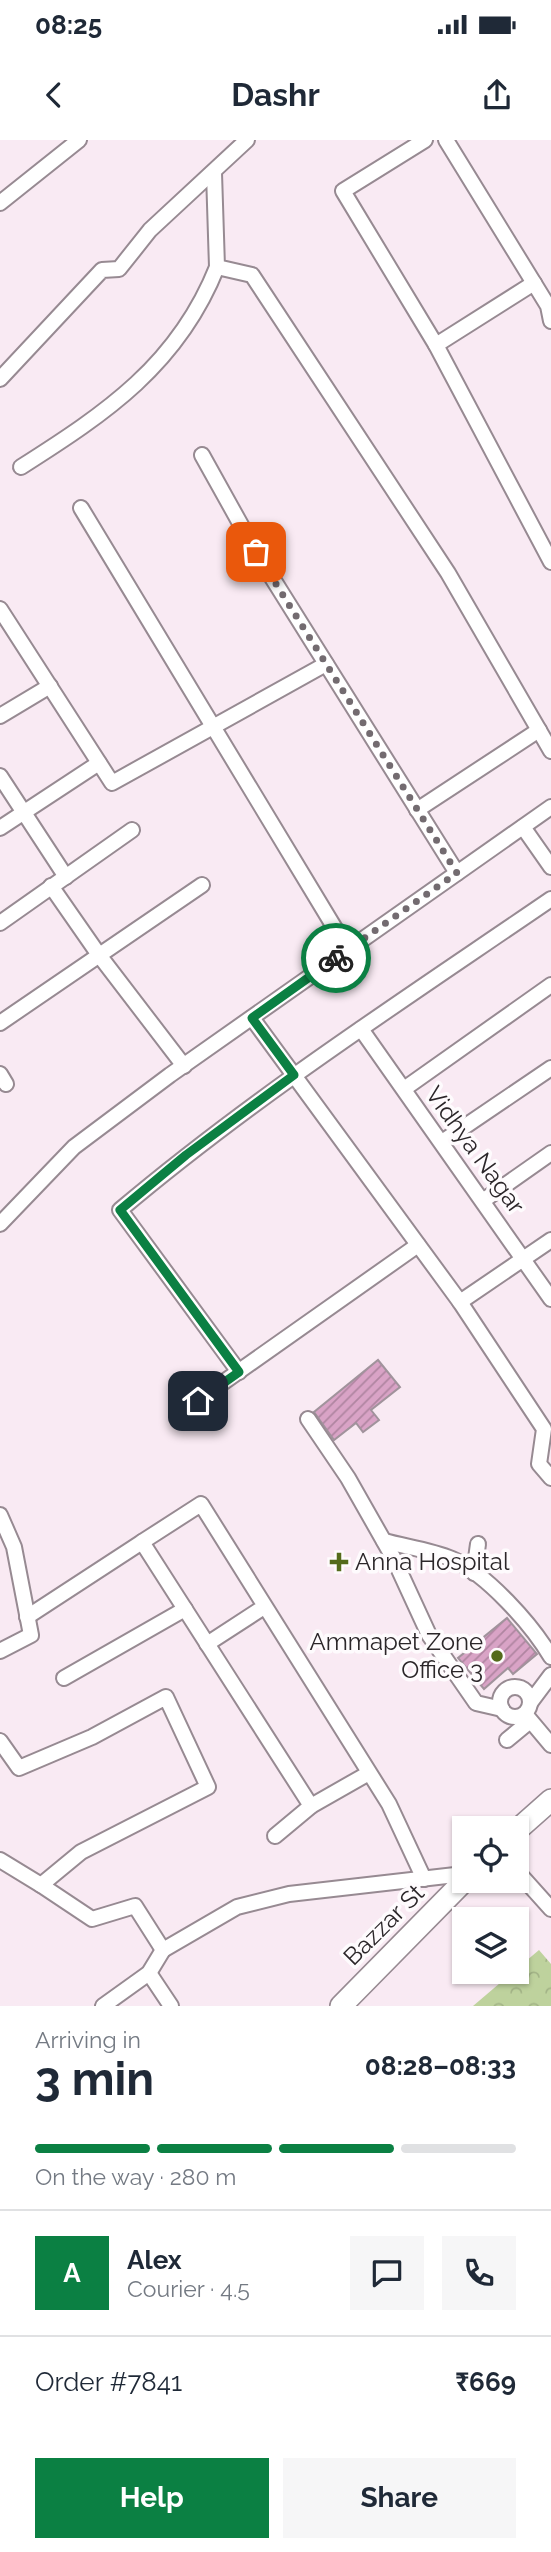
<!DOCTYPE html>
<html lang="en">
<head>
<meta charset="utf-8">
<style>
  :root { --surface:#fff; --page:#f6f6f7; --text:#1f2937; --muted:#747a83; --line:#e0e1e3; --accent:#0b8043 }
  body { margin:0; font-family:Raleway,sans-serif; background:var(--page); color:var(--text); height:100vh; display:flex; flex-direction:column; font-size:26px; white-space:nowrap }
  * { box-sizing:border-box; margin:0 }
  p { font-size:23px; color:var(--muted) }
  .icon { flex:none; width:38px; height:38px; fill:none; stroke:currentColor; stroke-width:2; stroke-linecap:round; stroke-linejoin:round }
  .map { position:relative; height:1866px; overflow:hidden }
  .drawer { display:flex; flex-direction:column; background:var(--surface); flex:1 }
  .drawer>* { flex:none }
  .fabs { position:absolute; left:452px; top:1676px; display:grid; gap:14px }
  .fabs a { display:grid; place-items:center; width:77px; height:77px; border-radius:0px; background:var(--surface); box-shadow:0 2px 5px #0004; font-size:35px }
  .pin { position:absolute; display:grid; place-items:center; width:60px; height:60px; color:#fff; margin:-30px; border-radius:14px; box-shadow:0 4px 10px #0006 }
  .courier { position:absolute; display:grid; place-items:center; width:70px; height:70px; margin:-35px; border:5px solid #0b8043; border-radius:50%; background:#fff; color:#222; box-shadow:0 2px 9px #0007 }
  .headline em { font-style:normal; font-weight:700 }
  .headline div { display:flex; flex-direction:column-reverse }
  .headline { display:flex; align-items:center; justify-content:space-between; height:119px; padding:0 35px }
  h1 { font-size:46px; font-weight:700; line-height:52px }
  .bar { display:grid; grid-template-columns:repeat(4,1fr); gap:10px 7px; align-content:center; height:84px; padding:0 35px }
  .bar i { height:9px; border-radius:5px; background:var(--line) }
  .bar .current { background:var(--accent) }
  .bar p { grid-column:span 4 }
  .line { display:flex; align-items:center; gap:18px; padding:0 35px; border-top:2px solid var(--line) }
  .line div { flex:1 }
  .round { display:grid; place-items:center; flex:none; width:74px; height:74px; border-radius:0px; background:var(--page) }
  .button { display:flex; gap:14px; margin-top:auto; padding:14px 35px }
  .button a { flex:1; height:80px; border-radius:0px; background:var(--accent); color:#fff; font-size:28px; font-weight:700; line-height:80px; text-align:center }
  .button a+a { background:var(--page); color:var(--text) }
  .status { display:flex; justify-content:space-between; align-items:center; height:49px; padding:0 35px; background:var(--surface); direction:ltr }
  .status svg { height:19px; fill:currentColor }
  header { display:flex; justify-content:space-between; align-items:center; height:91px; padding:0 35px; background:var(--surface); font-size:32px; font-weight:700 }
  .map>svg:first-child { display:block }
</style>
</head>
<body>
<div class="status"><b>08:25</b><svg viewBox="0 0 49 12"><path d="M0 12V9h3v3zM5 12V6h3v6zM10 12V3h3v9zM15 12V0h3v12zM26 1h20v11H26zM47 4h2v5h-2z"/></svg></div>
<header><svg class="icon" aria-label="back" viewBox="0 0 24 24"><path d="M15 5l-7 7 7 7"/></svg>Dashr<svg class="icon" aria-label="share" viewBox="0 0 24 24"><path d="M12 15V3M7 8l5-5 5 5M5 13v7h14v-7"/></svg></header>
<div class="map">
<svg width="551" height="1866" viewBox="0 0 551 1866">
  <defs>
    <pattern id="forest-crowns" width="20" height="18" patternUnits="userSpaceOnUse" patternTransform="scale(1.75)"><rect width="20" height="18" fill="#bed29d"/><path d="M2 6a3 3 0 1 1 6 0M12 15a3 3 0 1 1 6 0" fill="none" stroke="#a3b487"/></pattern>
    <pattern id="building-hatch" width="6" height="6" patternUnits="userSpaceOnUse" patternTransform="scale(1.75)"><rect width="6" height="6" fill="#d9a3c6"/><path d="M-1 1l2-2M0 6l6-6M5 7l2-2" fill="none" stroke="#b085a1"/></pattern>
  </defs>
  <rect width="100%" height="100%" fill="#f9eaf3"/>
  <!-- forest -->
  <path fill="url(#forest-crowns)" d="M539,1810L551,1824V1866H473Z"/>
  <!-- building -->
  <g fill="url(#building-hatch)" stroke="#a1939c" stroke-width="2">
    <path d="M378,1220L400,1247L371,1270L379,1280L363,1292L356,1283L334,1300L314,1272Z"/>
    <path d="M507,1478L537,1514L513,1534L508,1528L484,1549L458,1518Z"/>
  </g>
  <g fill="none" stroke-linecap="round" stroke-linejoin="round">
    <defs>
      <g id="minor">
        <path d="M425,0L343,51L436,205L534,143"/>
        <path d="M446,0L548,166L551,181"/>
        <path d="M214,33L217,127L252,135L448,433L551,611"/>
        <path d="M0,63L79,0"/>
        <path d="M436,205L551,422"/>
        <path d="M0,239L102,130L119,129L150,90L247,0"/>
        <path d="M202,315L256,412L457,733"/>
        <path d="M21,327C106,273 178,225 217,127"/>
        <path d="M81,368L348,810"/>
        <path d="M0,469L112,643L326,524"/>
        <path d="M0,576L50,546"/>
        <path d="M0,636L66,737"/>
        <path d="M417,670L539,590"/>
        <path d="M523,687L551,727"/>
        <path d="M0,688L99,623"/>
        <path d="M51,746L99,815L184,926"/>
        <path d="M0,783L132,690"/>
        <path d="M252,878L460,1162L544,1289L539,1324L551,1338"/>
        <path d="M0,883L202,745"/>
        <path d="M361,889L551,1159"/>
        <path d="M0,934L6,944"/>
        <path d="M404,949L551,845"/>
        <path d="M442,1002L551,928"/>
        <path d="M484,1060L551,1013"/>
        <path d="M0,1084L74,1007L170,935L551,667"/>
        <path d="M460,1162L551,1100"/>
        <path d="M239,1232L120,1070C255,956 405,859 551,759"/>
        <path d="M177,1275L418,1105"/>
        <path d="M308,1279L348,1338L394,1419L429,1495L476,1563L502,1569"/>
        <path d="M0,1375L14,1407L31,1495L0,1511"/>
        <path d="M384,1401C406,1407 431,1410 452,1419C487,1434 532,1485 551,1517"/>
        <path d="M474,1433L478,1404"/>
        <path d="M27,1477L142,1402"/>
        <path d="M207,1504L264,1467"/>
        <path d="M64,1538L185,1469"/>
        <circle cx="515" cy="1562" r="15"/>
        <path d="M530,1563L551,1535"/>
        <path d="M525,1574L551,1605"/>
        <path d="M507,1600L530,1581"/>
        <path d="M0,1601L19,1628L92,1597L166,1557L208,1647L81,1712L41,1745L92,1779L135,1766L163,1810L237,1767L289,1754L464,1734"/>
        <path d="M369,1633L311,1666L142,1402L201,1364L389,1664L424,1739"/>
        <path d="M275,1696L311,1666"/>
        <path d="M0,1720L41,1745"/>
        <path d="M516,1730L551,1769"/>
        <path d="M149,1833L171,1866"/>
        <path d="M103,1866L149,1833L163,1810"/>
      </g>
      <g id="secondary">
        <path d="M516,1691L551,1660"/>
        <path d="M341,1866L464,1741"/>
      </g>
    </defs>
    <!-- minor casing -->
    <use href="#minor" stroke="#978a92" stroke-width="18"/>
    <!-- secondary casing -->
    <use href="#secondary" stroke="#978a92" stroke-width="24"/>
    <!-- minor -->
    <use href="#minor" stroke="#fff" stroke-width="14"/>
    <!-- secondary -->
    <use href="#secondary" stroke="#fff" stroke-width="21"/>
  </g>
  <g fill="none" stroke-linecap="round" stroke-linejoin="round">
    <!-- done -->
    <path stroke="#736b70" stroke-width="7" stroke-dasharray="0 12.6" d="M256,412L457,733L336,818"/>
    <!-- route -->
    <path stroke="#0b8043" stroke-width="9" d="M198,1261L239,1232L120,1070L186,1015L294,935L252,878L336,818"/>
  </g>
  <!-- markers -->
  <g fill="#546b1b" stroke="#fefbfd" stroke-width="2.5">
    <path d="M335.5 1411.5h7v7h7v7h-7v7h-7v-7h-7v-7h7z"/>
    <circle cx="497" cy="1516" r="7"/>
  </g>
  <g text-anchor="middle" stroke-width="7" stroke-linejoin="round" paint-order="stroke">
    <!-- street labels -->
    <g font-size="24" fill="#2b2629" stroke="#fefbfd">
      <text transform="translate(475 1010) rotate(54)" y="8">Vidhya Nagar</text>
      <text transform="translate(384 1785) rotate(-45)" y="8">Bazzar St</text>
    </g>
    <!-- poi labels -->
    <g font-size="24" fill="#2b2629" stroke="#fefbfd" text-anchor="start">
      <text x="355" y="1430">Anna Hospital</text>
      <text x="483" y="1510" text-anchor="end">Ammapet Zone<tspan x="483" dy="28">Office 3</tspan></text>
    </g>
  </g>
</svg>
<div class="fabs">
<a><svg class="icon" aria-label="locate" viewBox="0 0 24 24"><circle cx="12" cy="12" r="6"/><path d="M12 2v4M12 18v4M2 12h4M18 12h4"/></svg></a>
<a><svg class="icon" aria-label="layers" viewBox="0 0 24 24"><path d="M12 4l9 5-9 5-9-5zM3 14l9 5 9-5"/></svg></a>
</div>
<div class="pin" style="left:256px;top:412px;background:#ea580c"><svg class="icon" aria-label="bag" viewBox="0 0 24 24"><path d="M5 8h14l-1 12H6zM9 8a3 3 0 0 1 6 0"/></svg></div>
<div class="pin" style="left:198px;top:1261px;background:#1f2937"><svg class="icon" aria-label="home" viewBox="0 0 24 24"><path d="M3 11l9-7 9 7M6 9v11h12V9"/></svg></div>
<div class="courier" style="left:336px;top:818px"><svg class="icon" aria-label="bike" viewBox="0 0 24 24"><circle cx="6" cy="16" r="4"/><circle cx="18" cy="16" r="4"/><path d="M6 16l4-8h5l3 8M10 8l3 8H6M13 5h3"/></svg></div>
</div>
<section class="drawer">
<div class="headline"><div><h1>3 min</h1><p>Arriving in</p></div><em>08:28–08:33</em></div>
<div class="bar"><i class="current"></i><i class="current"></i><i class="current"></i><i></i><p>On the way · 280 m</p></div>
<div class="line" style="height:126px"><b class="round" style="background:var(--accent);color:#fff">A</b><div><b>Alex</b><p>Courier · 4.5</p></div><a class="round"><svg class="icon" aria-label="chat" viewBox="0 0 24 24"><path d="M4 5h16v11H9l-5 4z"/></svg></a><a class="round"><svg class="icon" aria-label="phone" viewBox="0 0 24 24"><path d="M5 4h4l2 5-3 2q2 4 5 5l2-3 5 2v4C11 20 4 13 5 4z"/></svg></a></div>
<div class="line" style="height:91px"><div>Order #7841</div><b>₹669</b></div>
<div class="button"><a>Help</a><a>Share</a></div>
</section>
</body>
</html>
